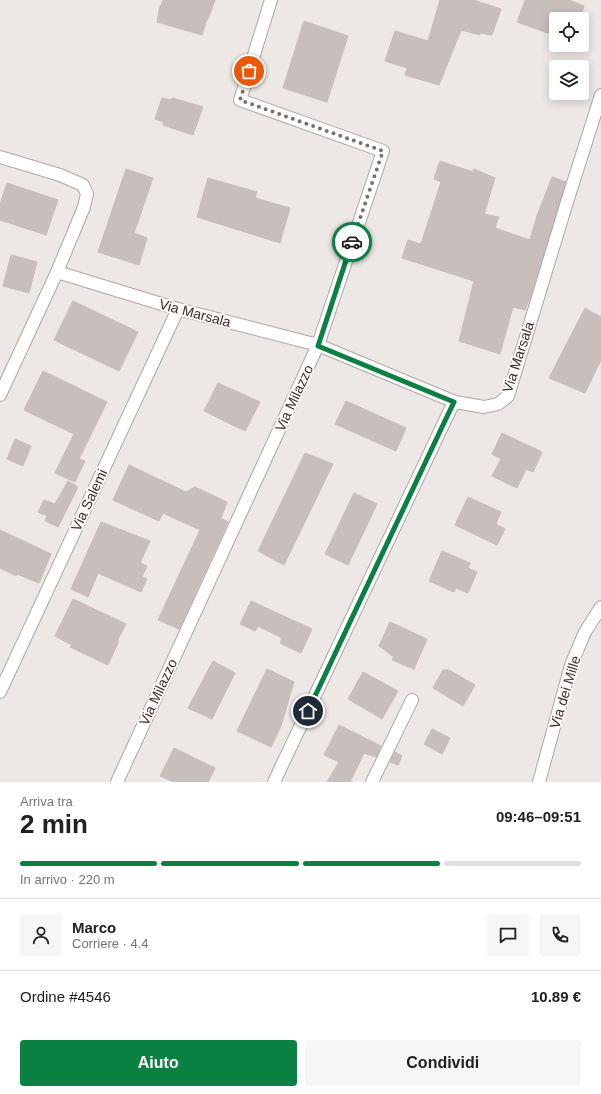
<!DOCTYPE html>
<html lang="it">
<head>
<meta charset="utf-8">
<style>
  :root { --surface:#fff; --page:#f6f6f6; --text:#202124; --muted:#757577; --line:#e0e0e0; --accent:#0b8043 }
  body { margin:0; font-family:Helvetica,sans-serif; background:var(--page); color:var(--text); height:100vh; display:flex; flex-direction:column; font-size:15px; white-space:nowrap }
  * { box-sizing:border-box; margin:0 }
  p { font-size:13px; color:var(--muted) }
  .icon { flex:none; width:22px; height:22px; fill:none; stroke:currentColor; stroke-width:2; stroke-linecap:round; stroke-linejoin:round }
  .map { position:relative; height:782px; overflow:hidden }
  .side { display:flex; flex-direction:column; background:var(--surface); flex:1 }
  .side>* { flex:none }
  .tools { position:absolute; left:549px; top:12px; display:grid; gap:8px }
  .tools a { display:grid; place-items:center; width:40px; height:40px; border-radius:4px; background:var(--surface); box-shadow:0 2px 10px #0003; font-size:20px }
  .pin { position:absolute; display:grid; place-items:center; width:34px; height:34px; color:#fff; margin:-17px; border:2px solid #fff; border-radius:50%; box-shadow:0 1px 4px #0007 }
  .courier { position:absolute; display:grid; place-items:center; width:40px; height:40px; margin:-20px; border:3px solid #0b8043; border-radius:50%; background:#fff; color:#222; box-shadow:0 1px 5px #0007 }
  .overview em { font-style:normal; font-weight:700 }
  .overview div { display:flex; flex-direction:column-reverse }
  .overview { display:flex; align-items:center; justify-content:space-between; height:68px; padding:0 20px }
  h1 { font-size:26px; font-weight:700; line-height:30px }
  .bar { display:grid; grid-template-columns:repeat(4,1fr); gap:6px 4px; align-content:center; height:48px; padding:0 20px }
  .bar i { height:5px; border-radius:3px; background:var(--line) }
  .bar .current { background:var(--accent) }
  .bar p { grid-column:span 4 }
  .line { display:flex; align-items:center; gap:10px; padding:0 20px; border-top:1px solid var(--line) }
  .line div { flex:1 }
  .round { display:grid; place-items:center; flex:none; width:42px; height:42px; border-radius:4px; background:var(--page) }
  .button { display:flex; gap:8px; margin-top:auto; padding:8px 20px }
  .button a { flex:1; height:46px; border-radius:4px; background:var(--accent); color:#fff; font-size:16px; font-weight:700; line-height:46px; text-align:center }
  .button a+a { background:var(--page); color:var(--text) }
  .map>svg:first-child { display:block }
</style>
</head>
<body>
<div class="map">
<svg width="601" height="782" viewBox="0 0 601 782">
  <rect width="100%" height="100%" fill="#ede8e6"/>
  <!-- building -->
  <g fill="#c8bebc" stroke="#c6bcb9">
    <path d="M163,0H215L208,19H207L202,35L157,22L160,5L161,6Z"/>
    <path d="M440,0H473L501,9L492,35L480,33V35L461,30L439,85L405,75L407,68L385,61L395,31L428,41Z"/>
    <path d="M525,0H569L584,6L580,19H556V36L517,22Z"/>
    <path d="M304,21L348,36L327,102L283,88Z"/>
    <path d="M162,98L172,100V98L203,107L193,135L163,125L164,122L155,119Z"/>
    <path d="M440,161L473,172L474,169L495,178L484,214L499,217L495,228L530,240L537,216L552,177L566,182L531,295L525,310L513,307L500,354L459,341L474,281L402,258L408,240L421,244L441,182L434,179Z"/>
    <path d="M126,169L153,178L134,233L147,238L139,265L98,252Z"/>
    <path d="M208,178L257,192L255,198L290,208L280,243L197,217Z"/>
    <path d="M7,183L58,200L46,235L0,220V204Z"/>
    <path d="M11,255L37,262L29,293L3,286Z"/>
    <path d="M73,301L138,332L119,371L54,340Z"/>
    <path d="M585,308L601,317V360L585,393L549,378Z"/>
    <path d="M43,371L107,402L79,459L85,461L75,482L55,473L74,434L24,410Z"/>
    <path d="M218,383L260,402L245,431L204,411Z"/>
    <path d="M346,401L406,428L396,451L335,424Z"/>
    <path d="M502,433L542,452L533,472L526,469L517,488L492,476L501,459L492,454Z"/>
    <path d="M15,439L31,446L23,466L7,459Z"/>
    <path d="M305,453L333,464L284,565L258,551Z"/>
    <path d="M129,465L186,492L195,487L227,502L221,518L228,522L179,629L158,620L200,530L163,513L159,521L113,500Z"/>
    <path d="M68,481L78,487L58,527L45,521L47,516L38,512L44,500L55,504Z"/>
    <path d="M354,493L377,504L348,565L325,554Z"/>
    <path d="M468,497L501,512L496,524L505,529L497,545L455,525Z"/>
    <path d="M101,522L150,541L140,563L147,566L142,577L147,579L141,592L98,573L88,597L71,589Z"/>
    <path d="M0,530L51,554L39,583L17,574L16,576L0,568Z"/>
    <path d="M442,551L470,563L468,568L477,572L468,593L456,588L454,592L429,581Z"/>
    <path d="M73,599L126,624L118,639V643L108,665L70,647L72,645L55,636Z"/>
    <path d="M251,601L312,629L301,653L280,643L282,638L258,626L255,631L240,624Z"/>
    <path d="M390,622L427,639L414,669L392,660L394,657L379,646Z"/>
    <path d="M213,661L235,673L212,719L188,708Z"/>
    <path d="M267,669L294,682L281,726L271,747L237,731Z"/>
    <path d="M443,670H449L475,685L463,706L433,688Z"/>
    <path d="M363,672L398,691L382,719L348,699Z"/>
    <path d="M339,725L381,746L376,757L364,753L350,782H327L339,762L324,755Z"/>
    <path d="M432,729L450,738L442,754L424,744Z"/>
    <path d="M174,748L215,768L208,782H174L160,776Z"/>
    <path d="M395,752L402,756L398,765L390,762Z"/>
  </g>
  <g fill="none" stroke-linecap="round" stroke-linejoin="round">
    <defs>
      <g id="street">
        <path d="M0,157L60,175L83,185L87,194L84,207L57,272"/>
        <path d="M0,395L57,272L178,309L318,345L455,402L484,407L498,404L508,396L567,202L601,95"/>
        <path d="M0,692L178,309"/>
        <path d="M117,782L318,345L383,151L240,100L271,0"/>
        <path d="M274,782L450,410L455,402"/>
        <path d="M372,782L412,700"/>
        <path d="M539,782L571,665L585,632L601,607"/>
      </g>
    </defs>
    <!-- street casing -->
    <use href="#street" stroke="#aea6a1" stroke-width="14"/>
    <!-- street -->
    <use href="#street" stroke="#fff" stroke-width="12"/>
  </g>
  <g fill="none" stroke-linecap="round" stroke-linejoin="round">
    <!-- done -->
    <path stroke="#7b706a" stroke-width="4" stroke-dasharray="0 7.2" d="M249,71L240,100L383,151L352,242"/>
    <!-- route -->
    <path stroke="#0b8043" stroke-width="5" d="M308,711L443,425L454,402L318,346L352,242"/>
  </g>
  <g text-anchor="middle" stroke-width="4" stroke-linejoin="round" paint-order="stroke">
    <!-- street labels -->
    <g font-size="14" fill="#3e3027" stroke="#faf7f6">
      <text transform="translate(195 313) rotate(15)" y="5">Via Marsala</text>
      <text transform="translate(518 357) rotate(-72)" y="5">Via Marsala</text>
      <text transform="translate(294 398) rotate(-65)" y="5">Via Milazzo</text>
      <text transform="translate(89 500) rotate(-65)" y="5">Via Salemi</text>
      <text transform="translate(158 692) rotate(-65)" y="5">Via Milazzo</text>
      <text transform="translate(565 692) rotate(-73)" y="5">Via dei Mille</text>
    </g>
  </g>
</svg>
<div class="tools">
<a><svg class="icon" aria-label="locate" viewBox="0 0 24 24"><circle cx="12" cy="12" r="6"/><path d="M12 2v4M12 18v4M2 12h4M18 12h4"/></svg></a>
<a><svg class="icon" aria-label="layers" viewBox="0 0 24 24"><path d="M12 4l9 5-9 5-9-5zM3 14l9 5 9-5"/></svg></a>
</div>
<div class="pin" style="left:249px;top:71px;background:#ea580c"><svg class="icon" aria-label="bag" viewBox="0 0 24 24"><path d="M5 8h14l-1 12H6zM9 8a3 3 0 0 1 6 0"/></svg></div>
<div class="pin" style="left:308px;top:711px;background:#1f2937"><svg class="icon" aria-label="home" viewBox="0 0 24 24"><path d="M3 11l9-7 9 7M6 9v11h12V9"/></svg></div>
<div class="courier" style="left:352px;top:242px"><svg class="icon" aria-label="car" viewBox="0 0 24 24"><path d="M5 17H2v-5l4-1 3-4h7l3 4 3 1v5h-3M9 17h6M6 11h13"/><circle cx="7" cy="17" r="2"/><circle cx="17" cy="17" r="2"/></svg></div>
</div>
<section class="side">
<div class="overview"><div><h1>2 min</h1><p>Arriva tra</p></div><em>09:46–09:51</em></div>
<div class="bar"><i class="current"></i><i class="current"></i><i class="current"></i><i></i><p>In arrivo · 220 m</p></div>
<div class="line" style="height:72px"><a class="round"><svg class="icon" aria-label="person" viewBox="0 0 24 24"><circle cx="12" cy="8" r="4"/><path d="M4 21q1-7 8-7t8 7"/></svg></a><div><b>Marco</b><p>Corriere · 4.4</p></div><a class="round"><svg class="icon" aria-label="chat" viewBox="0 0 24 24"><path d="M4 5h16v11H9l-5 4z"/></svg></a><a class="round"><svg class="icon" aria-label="phone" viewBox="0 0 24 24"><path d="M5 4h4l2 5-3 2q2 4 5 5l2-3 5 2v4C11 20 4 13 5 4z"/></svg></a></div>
<div class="line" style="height:52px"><div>Ordine #4546</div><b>10.89 €</b></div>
<div class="button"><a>Aiuto</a><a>Condividi</a></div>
</section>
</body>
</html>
